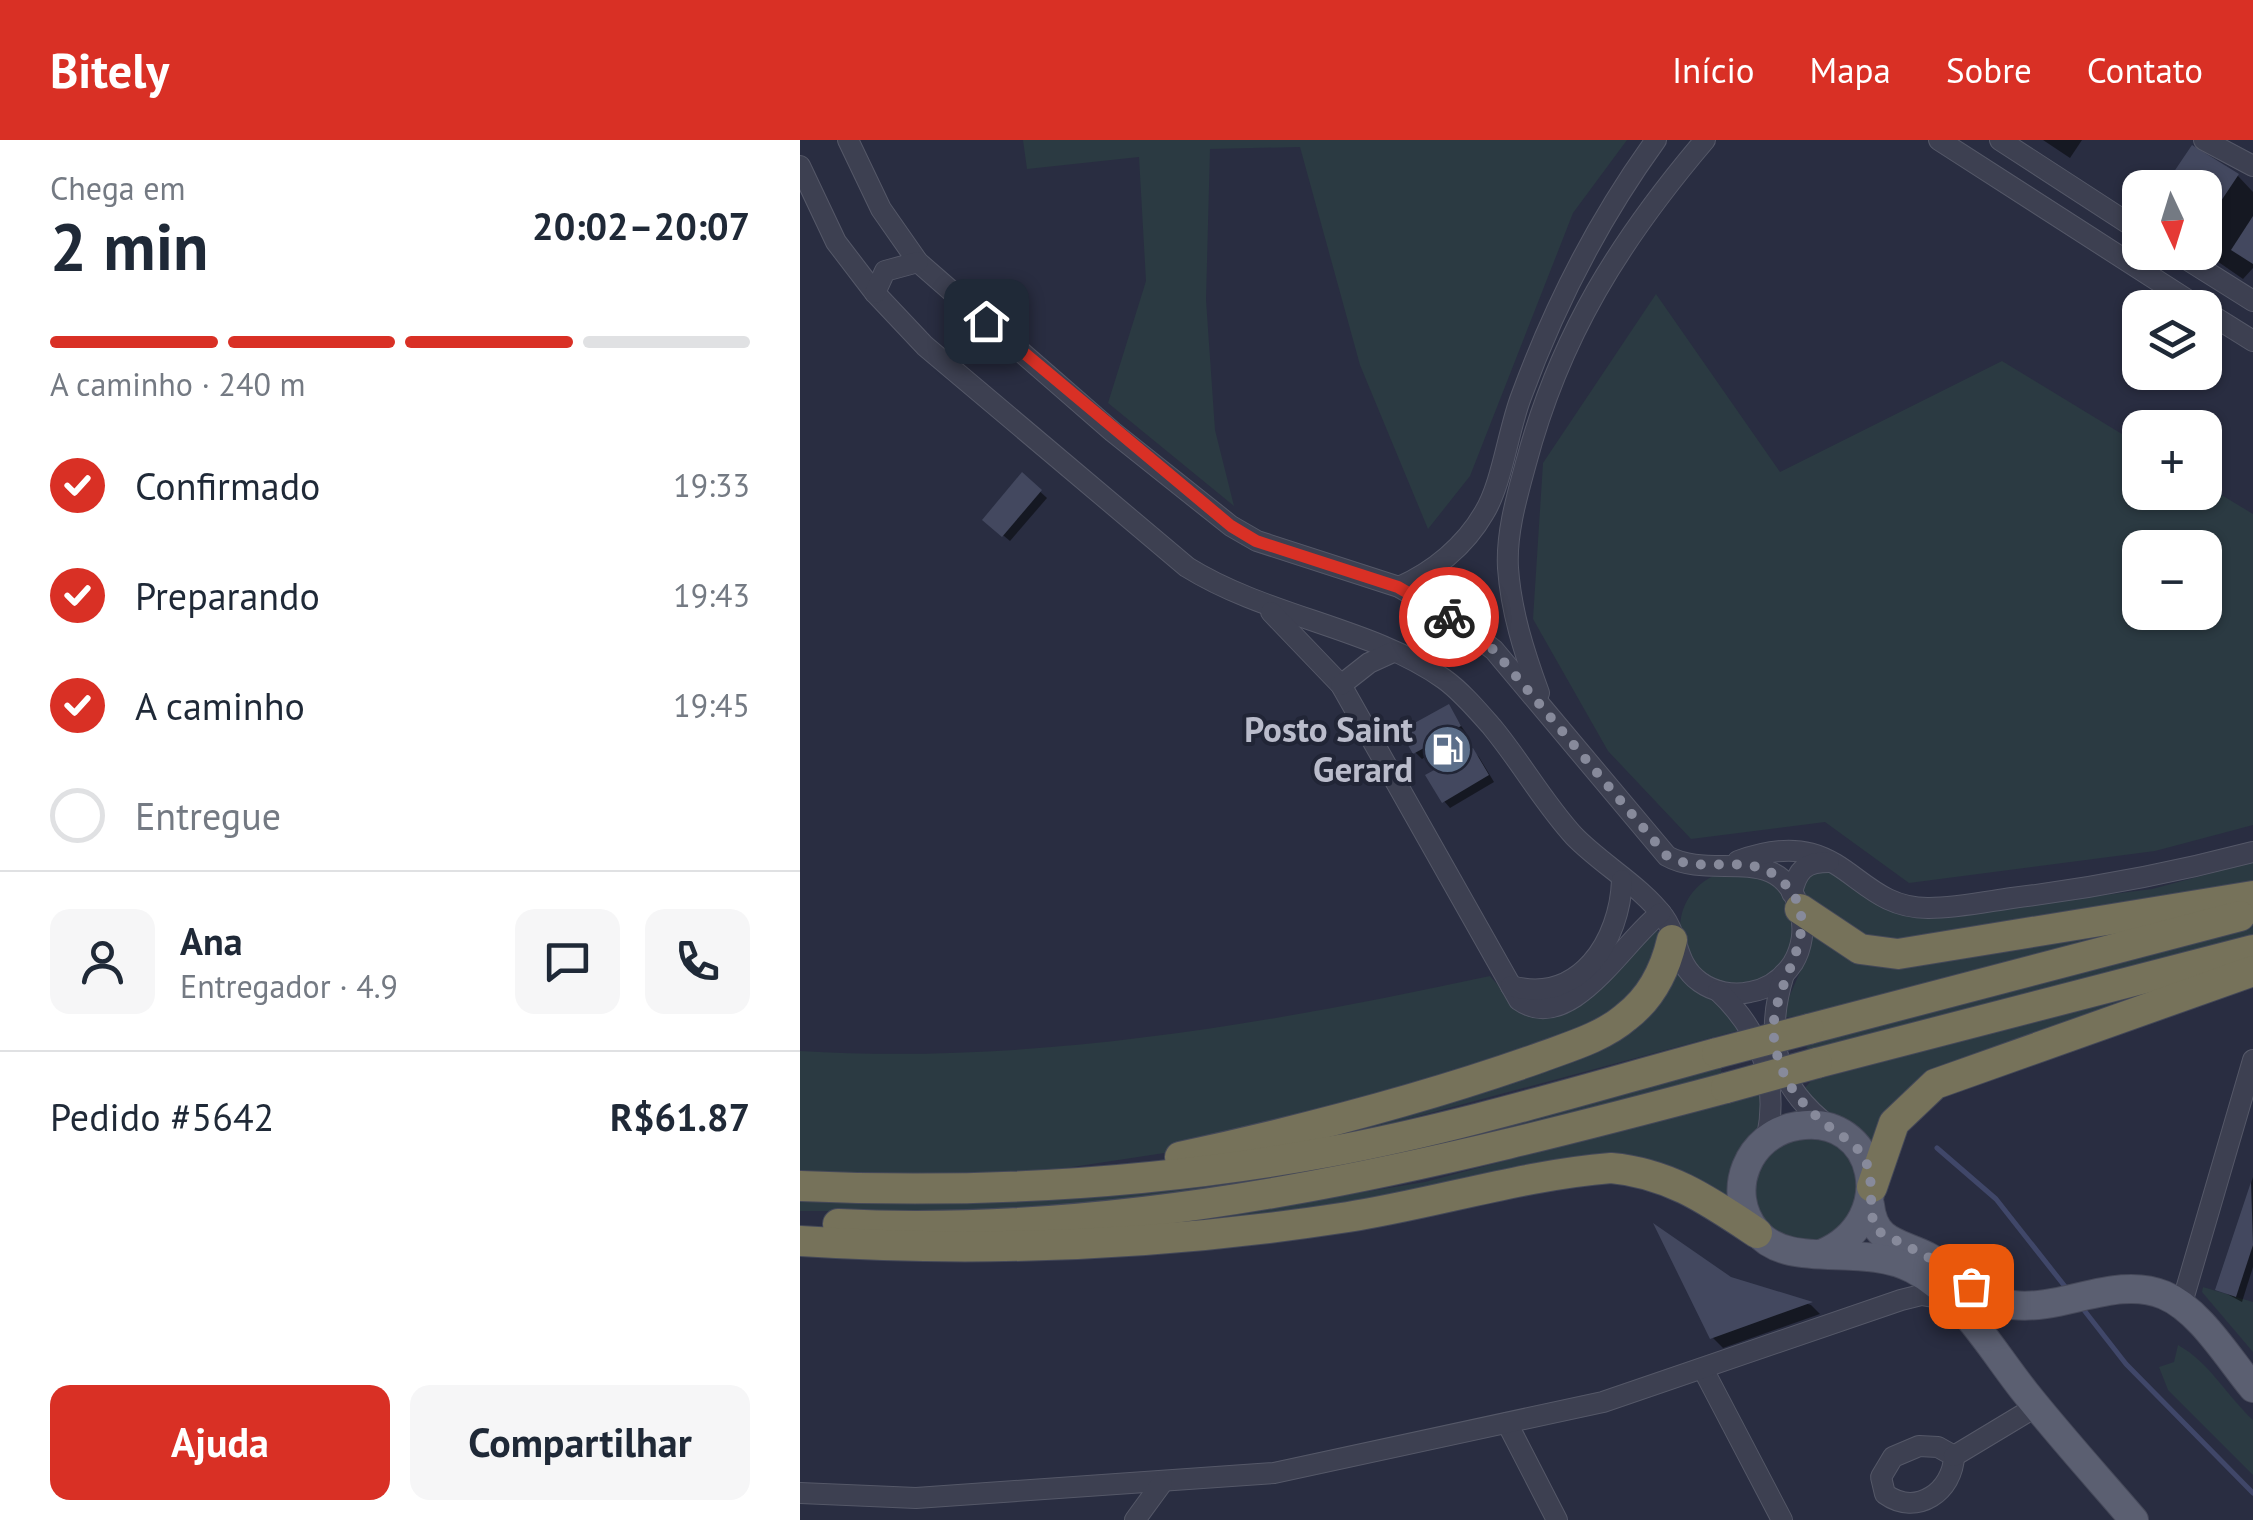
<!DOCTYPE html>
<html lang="pt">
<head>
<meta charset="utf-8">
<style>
  :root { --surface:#fff; --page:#f6f6f7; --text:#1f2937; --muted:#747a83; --line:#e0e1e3; --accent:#d93025 }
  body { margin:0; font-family:"PT Sans",sans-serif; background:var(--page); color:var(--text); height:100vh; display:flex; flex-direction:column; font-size:38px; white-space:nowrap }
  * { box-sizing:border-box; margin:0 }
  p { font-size:32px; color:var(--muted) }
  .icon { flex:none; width:55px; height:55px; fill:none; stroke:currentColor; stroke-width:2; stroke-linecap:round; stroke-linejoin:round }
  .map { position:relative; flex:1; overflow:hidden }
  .details { display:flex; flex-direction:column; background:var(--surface); width:800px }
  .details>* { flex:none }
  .needle { width:65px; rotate:176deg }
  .buttons { position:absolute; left:1322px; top:30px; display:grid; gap:20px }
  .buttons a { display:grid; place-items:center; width:100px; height:100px; border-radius:20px; background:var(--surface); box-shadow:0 2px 8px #0004; font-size:50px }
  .pin { position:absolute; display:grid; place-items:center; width:85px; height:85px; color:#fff; margin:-42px; border-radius:20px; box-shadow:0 5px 15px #0006 }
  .courier { position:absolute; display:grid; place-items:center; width:100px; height:100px; margin:-50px; border:8px solid #d93025; border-radius:50%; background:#fff; color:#222; box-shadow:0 2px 12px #0007 }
  .head em { font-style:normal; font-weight:700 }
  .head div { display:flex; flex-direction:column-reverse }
  .head { display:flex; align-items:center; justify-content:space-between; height:170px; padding:0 50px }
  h1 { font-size:65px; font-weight:700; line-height:75px }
  .bar { display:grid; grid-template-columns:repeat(4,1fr); gap:15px 10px; align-content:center; height:120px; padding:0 50px }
  .bar i { height:12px; border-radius:8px; background:var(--line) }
  .bar .on { background:var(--accent) }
  .bar p { grid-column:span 4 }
  .line { display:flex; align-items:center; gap:25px; padding:0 50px; border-top:2px solid var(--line) }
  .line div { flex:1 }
  .round { display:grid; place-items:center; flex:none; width:105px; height:105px; border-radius:20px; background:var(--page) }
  ol { padding:0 50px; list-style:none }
  li { display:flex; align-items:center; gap:30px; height:110px }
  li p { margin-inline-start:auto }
  li .icon { padding:10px; border-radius:50%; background:var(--accent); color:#fff; stroke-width:4 }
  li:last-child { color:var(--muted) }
  li i { width:55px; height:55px; border:5px solid var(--line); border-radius:50% }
  .cta { display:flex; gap:20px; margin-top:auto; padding:20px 50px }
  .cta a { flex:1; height:115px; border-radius:20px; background:var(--accent); color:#fff; font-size:40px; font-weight:700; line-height:115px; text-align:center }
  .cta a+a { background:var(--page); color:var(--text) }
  header { display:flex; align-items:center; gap:60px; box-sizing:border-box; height:140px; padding:0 50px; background:var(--accent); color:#fff }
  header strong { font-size:48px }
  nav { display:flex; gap:55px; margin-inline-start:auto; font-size:35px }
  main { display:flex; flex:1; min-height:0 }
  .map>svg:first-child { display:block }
</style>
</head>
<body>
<header>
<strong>Bitely</strong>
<nav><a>Início</a><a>Mapa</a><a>Sobre</a><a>Contato</a></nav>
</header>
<main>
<section class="details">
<div class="head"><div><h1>2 min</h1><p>Chega em</p></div><em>20:02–20:07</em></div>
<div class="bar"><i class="on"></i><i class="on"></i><i class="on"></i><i></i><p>A caminho · 240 m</p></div>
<ol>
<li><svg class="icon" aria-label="check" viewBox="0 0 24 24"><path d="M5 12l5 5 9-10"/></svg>Confirmado<p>19:33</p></li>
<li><svg class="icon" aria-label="check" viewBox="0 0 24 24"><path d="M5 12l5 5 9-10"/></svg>Preparando<p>19:43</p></li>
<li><svg class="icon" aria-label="check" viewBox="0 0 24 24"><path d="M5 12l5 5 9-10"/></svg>A caminho<p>19:45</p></li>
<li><i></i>Entregue</li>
</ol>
<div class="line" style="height:180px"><a class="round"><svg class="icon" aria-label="person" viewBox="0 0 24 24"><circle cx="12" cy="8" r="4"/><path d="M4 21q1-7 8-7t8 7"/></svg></a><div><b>Ana</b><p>Entregador · 4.9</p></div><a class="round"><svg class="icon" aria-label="chat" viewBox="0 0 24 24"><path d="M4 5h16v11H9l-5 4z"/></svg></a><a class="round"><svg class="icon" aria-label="phone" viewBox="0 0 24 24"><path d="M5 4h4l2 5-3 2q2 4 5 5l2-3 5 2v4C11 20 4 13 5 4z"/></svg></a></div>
<div class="line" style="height:130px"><div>Pedido #5642</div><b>R$61.87</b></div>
<div class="cta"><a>Ajuda</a><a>Compartilhar</a></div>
</section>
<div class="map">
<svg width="1453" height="1380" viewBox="0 0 1453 1380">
  <rect width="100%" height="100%" fill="#292d41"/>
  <!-- green -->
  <g fill="#2b3a42" fill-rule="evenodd">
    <path d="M223,0H827L773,73L670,336L628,389L560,225L500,7L410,9L406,160L415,290L434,366L308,263L346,141L339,17L227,29Z"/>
    <path d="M856,154L980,332L1202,221L1340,305V352H1405V345L1453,374V685L1355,711L1109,743L1025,682L891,699L808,611L733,479L743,323ZM1340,408H1405V472H1340Z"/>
    <path d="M1453,722V749L1072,806L1005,757L1000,747L1002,738L1021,727L1147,775L1352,749Z"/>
    <circle cx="937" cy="788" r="57"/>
    <path d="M1453,783V797L1008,913L1005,901Z"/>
    <path d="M1354,787L999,876L980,878L1006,818L1011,789L1033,803Z"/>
    <path d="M856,789L863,798L828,867L728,912L384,1010L246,1031L101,1036L0,1030V911C234,925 462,885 690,836L715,865Z"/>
    <path d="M874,826L944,889L578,987L481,1005L786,909Z"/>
    <path d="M1391,840L1141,931L1072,1018L1003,950L1011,941Z"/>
    <path d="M919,922L922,934L790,972L454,1046L202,1071H0V1057L287,1053Z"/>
    <path d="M961,953L964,977L937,1071L865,1030L546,1072L351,1087L625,1042Z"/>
    <path d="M1014,994L1049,1012L1064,1049L1037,1100L998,1108L955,1078C954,1014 954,1014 1014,994Z"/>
    <path d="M1403,1147L1453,1162V1212L1402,1152Z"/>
    <path d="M1378,1205C1409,1222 1427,1256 1453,1280V1335L1368,1250L1359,1227L1374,1222Z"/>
  </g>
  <!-- shadow -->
  <g fill="#0007">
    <path d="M1243,0H1282L1270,18Z"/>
    <path d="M1392,8L1438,36L1453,52V128L1443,139L1404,112L1405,48Z"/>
    <path d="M223,336L247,358L210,401L192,386Z"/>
    <path d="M648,567L666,593L659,597L668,614L673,611L679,617L694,642L650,668L644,661L650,624L641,608L622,619L615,612Z"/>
    <path d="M1453,1037V1127L1442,1162L1418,1149Z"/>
    <path d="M930,1139L1011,1165L1020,1174L923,1208L912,1197Z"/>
  </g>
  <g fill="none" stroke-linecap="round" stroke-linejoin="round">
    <!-- stream -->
    <g stroke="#404769" stroke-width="5">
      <path d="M1137,1008L1196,1059L1267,1149"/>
      <path d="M1280,1165L1326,1224L1453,1353"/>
    </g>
  </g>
  <!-- building -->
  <g fill="#43485f">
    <path d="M1392,5L1439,34L1405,85V48H1363Z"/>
    <path d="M1453,76V124L1431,110Z"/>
    <path d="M222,332L242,350L202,397L182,380Z"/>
    <path d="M649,564L661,586L654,590L666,612L673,608L689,635L642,663L625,635L647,623L635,602L613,614L600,591Z"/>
    <path d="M1451,1042L1453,1105L1436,1157L1415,1150Z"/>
    <path d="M853,1083L931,1137L1013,1162L910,1199Z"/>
  </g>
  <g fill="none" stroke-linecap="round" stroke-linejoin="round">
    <defs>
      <g id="minor">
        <path d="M1139,0L1400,168"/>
        <path d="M1200,0L1340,91"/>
        <path d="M1404,0L1453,26"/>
        <path d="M0,26L36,102L75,153L125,206L387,427C467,477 573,488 644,539C661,551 678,571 692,587C721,622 743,662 774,696C801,724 841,746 864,777C880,799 875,824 900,842C914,852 933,856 950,852C968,849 983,838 993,823C1002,808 1005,789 1000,772C982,699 913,742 867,716L694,510L655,480L599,447L457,401L431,386L313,292L118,122L81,69L48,0"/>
        <path d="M1375,112L1453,161"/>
        <path d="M75,153L85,131L118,122"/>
        <path d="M1405,171L1453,201"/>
        <path d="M599,447C633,432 665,406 684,373C702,344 708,291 721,257C755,164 798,80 856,0"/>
        <path d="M471,472L541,545L719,860C771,897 826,797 861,773"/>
        <path d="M541,545L569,523L593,512"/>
        <path d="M739,553C724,512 711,471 708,428C706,393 717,356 726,323C760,195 820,100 905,0"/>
        <path d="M938,721C1046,681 1050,769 1129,768C1156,768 1185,762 1212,758C1295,748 1373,733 1453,712"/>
        <path d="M992,753C997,730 1005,722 1029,722"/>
        <path d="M984,834C964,898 975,946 1030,987"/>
        <path d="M711,846C780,865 820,800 822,740"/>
        <path d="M918,851C960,890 979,941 967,997"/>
        <path d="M1382,1163L1453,920"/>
        <path d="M904,1231L982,1380"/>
        <path d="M707,1283L757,1380"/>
        <path d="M1119,1306L1138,1307L1154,1316C1153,1351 1117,1377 1085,1354L1081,1337L1093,1317Z"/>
        <path d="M1154,1316L1237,1266"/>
        <path d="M0,1353L116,1358L474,1333L803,1262L1101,1160L1121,1155L1152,1160"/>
        <path d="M335,1380L362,1343"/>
      </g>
      <g id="major">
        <path d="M1070,1065C1074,1102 1098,1102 1127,1116C1156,1131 1179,1161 1213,1165C1262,1171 1317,1135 1364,1155C1400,1170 1428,1218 1453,1248"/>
        <path d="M1023,1113C1100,1080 1077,972 997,986C948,994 924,1052 956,1091C988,1131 1061,1102 1113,1129C1160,1153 1193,1212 1225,1252C1260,1296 1298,1338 1334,1380"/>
      </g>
      <g id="highway">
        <path d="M1000,769L1060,809L1098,814L1453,756"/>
        <path d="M1009,889L1440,776"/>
        <path d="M1017,923L1453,810"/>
        <path d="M380,1017C499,991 620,960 736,919C765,908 802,898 826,877C851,858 865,830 872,800"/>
        <path d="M0,1046C178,1054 353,1044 528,1012C659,988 788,948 917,913"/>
        <path d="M1072,1047L1094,983L1135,944L1453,831"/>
        <path d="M38,1084C341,1099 636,1025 926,948"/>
        <path d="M0,1101C183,1113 366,1105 548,1077C636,1063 723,1035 811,1028C869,1033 909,1061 957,1093"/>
      </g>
    </defs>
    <!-- minor casing -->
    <use href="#minor" stroke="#555868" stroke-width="22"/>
    <!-- major casing -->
    <use href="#major" stroke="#46495a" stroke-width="30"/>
    <!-- highway casing -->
    <use href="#highway" stroke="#444858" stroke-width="32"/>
    <!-- minor -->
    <use href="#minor" stroke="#3d4051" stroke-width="20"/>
    <!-- major -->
    <use href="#major" stroke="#5b5f71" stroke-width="28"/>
    <!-- highway -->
    <use href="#highway" stroke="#76725a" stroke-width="30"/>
    <defs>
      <g id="highway-bridge">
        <path d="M917,913L1009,889"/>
        <path d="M926,948L1017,923"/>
      </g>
    </defs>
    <!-- highway-bridge casing -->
    <use href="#highway-bridge" stroke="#444858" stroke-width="32" stroke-linecap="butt"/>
    <!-- highway-bridge -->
    <use href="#highway-bridge" stroke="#76725a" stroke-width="30"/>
  </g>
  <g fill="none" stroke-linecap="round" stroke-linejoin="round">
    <!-- done -->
    <path stroke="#878a9b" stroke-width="10" stroke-dasharray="0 18" d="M649,477L694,510L867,716C905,737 949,709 982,741C1033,789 967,842 974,898C979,940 1002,967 1035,991C1045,998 1056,1005 1063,1016C1077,1040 1066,1066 1076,1090L1147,1127L1171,1146"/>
    <!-- route -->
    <path stroke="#d93025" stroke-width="12" d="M186,181L431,386L456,401L598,447L649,477"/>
  </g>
  <!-- icons -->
  <defs>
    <symbol id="fuel-disc" viewBox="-11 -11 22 22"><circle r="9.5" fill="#5c6f8a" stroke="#212536"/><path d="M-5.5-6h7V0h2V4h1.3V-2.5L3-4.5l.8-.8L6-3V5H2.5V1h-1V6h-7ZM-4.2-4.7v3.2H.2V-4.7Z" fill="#fff"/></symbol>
  </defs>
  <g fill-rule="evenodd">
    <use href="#fuel-disc" x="620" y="582" width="55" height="55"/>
  </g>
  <g text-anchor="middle" stroke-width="8" stroke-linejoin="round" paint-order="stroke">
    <!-- poi labels -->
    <g font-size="35" font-weight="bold" fill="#babccb" stroke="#212536" text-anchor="end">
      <text x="613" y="602">Posto Saint<tspan x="613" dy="40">Gerard</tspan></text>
    </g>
  </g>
</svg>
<div class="buttons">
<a><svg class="needle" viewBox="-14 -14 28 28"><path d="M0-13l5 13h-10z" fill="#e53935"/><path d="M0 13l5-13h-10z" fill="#747a83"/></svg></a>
<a><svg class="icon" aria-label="layers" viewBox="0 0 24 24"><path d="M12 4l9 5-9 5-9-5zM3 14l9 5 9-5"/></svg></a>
<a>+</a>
<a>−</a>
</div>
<div class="pin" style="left:1171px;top:1146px;background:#ea580c"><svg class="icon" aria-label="bag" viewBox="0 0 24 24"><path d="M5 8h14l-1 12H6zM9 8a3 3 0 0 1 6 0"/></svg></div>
<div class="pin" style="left:186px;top:181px;background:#1f2937"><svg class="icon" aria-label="home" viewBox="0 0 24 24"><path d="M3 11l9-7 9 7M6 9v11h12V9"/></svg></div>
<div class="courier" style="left:649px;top:477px"><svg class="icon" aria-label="bike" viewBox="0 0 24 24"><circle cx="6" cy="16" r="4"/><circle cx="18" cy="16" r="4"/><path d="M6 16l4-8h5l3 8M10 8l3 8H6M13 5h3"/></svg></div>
</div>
</main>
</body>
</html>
